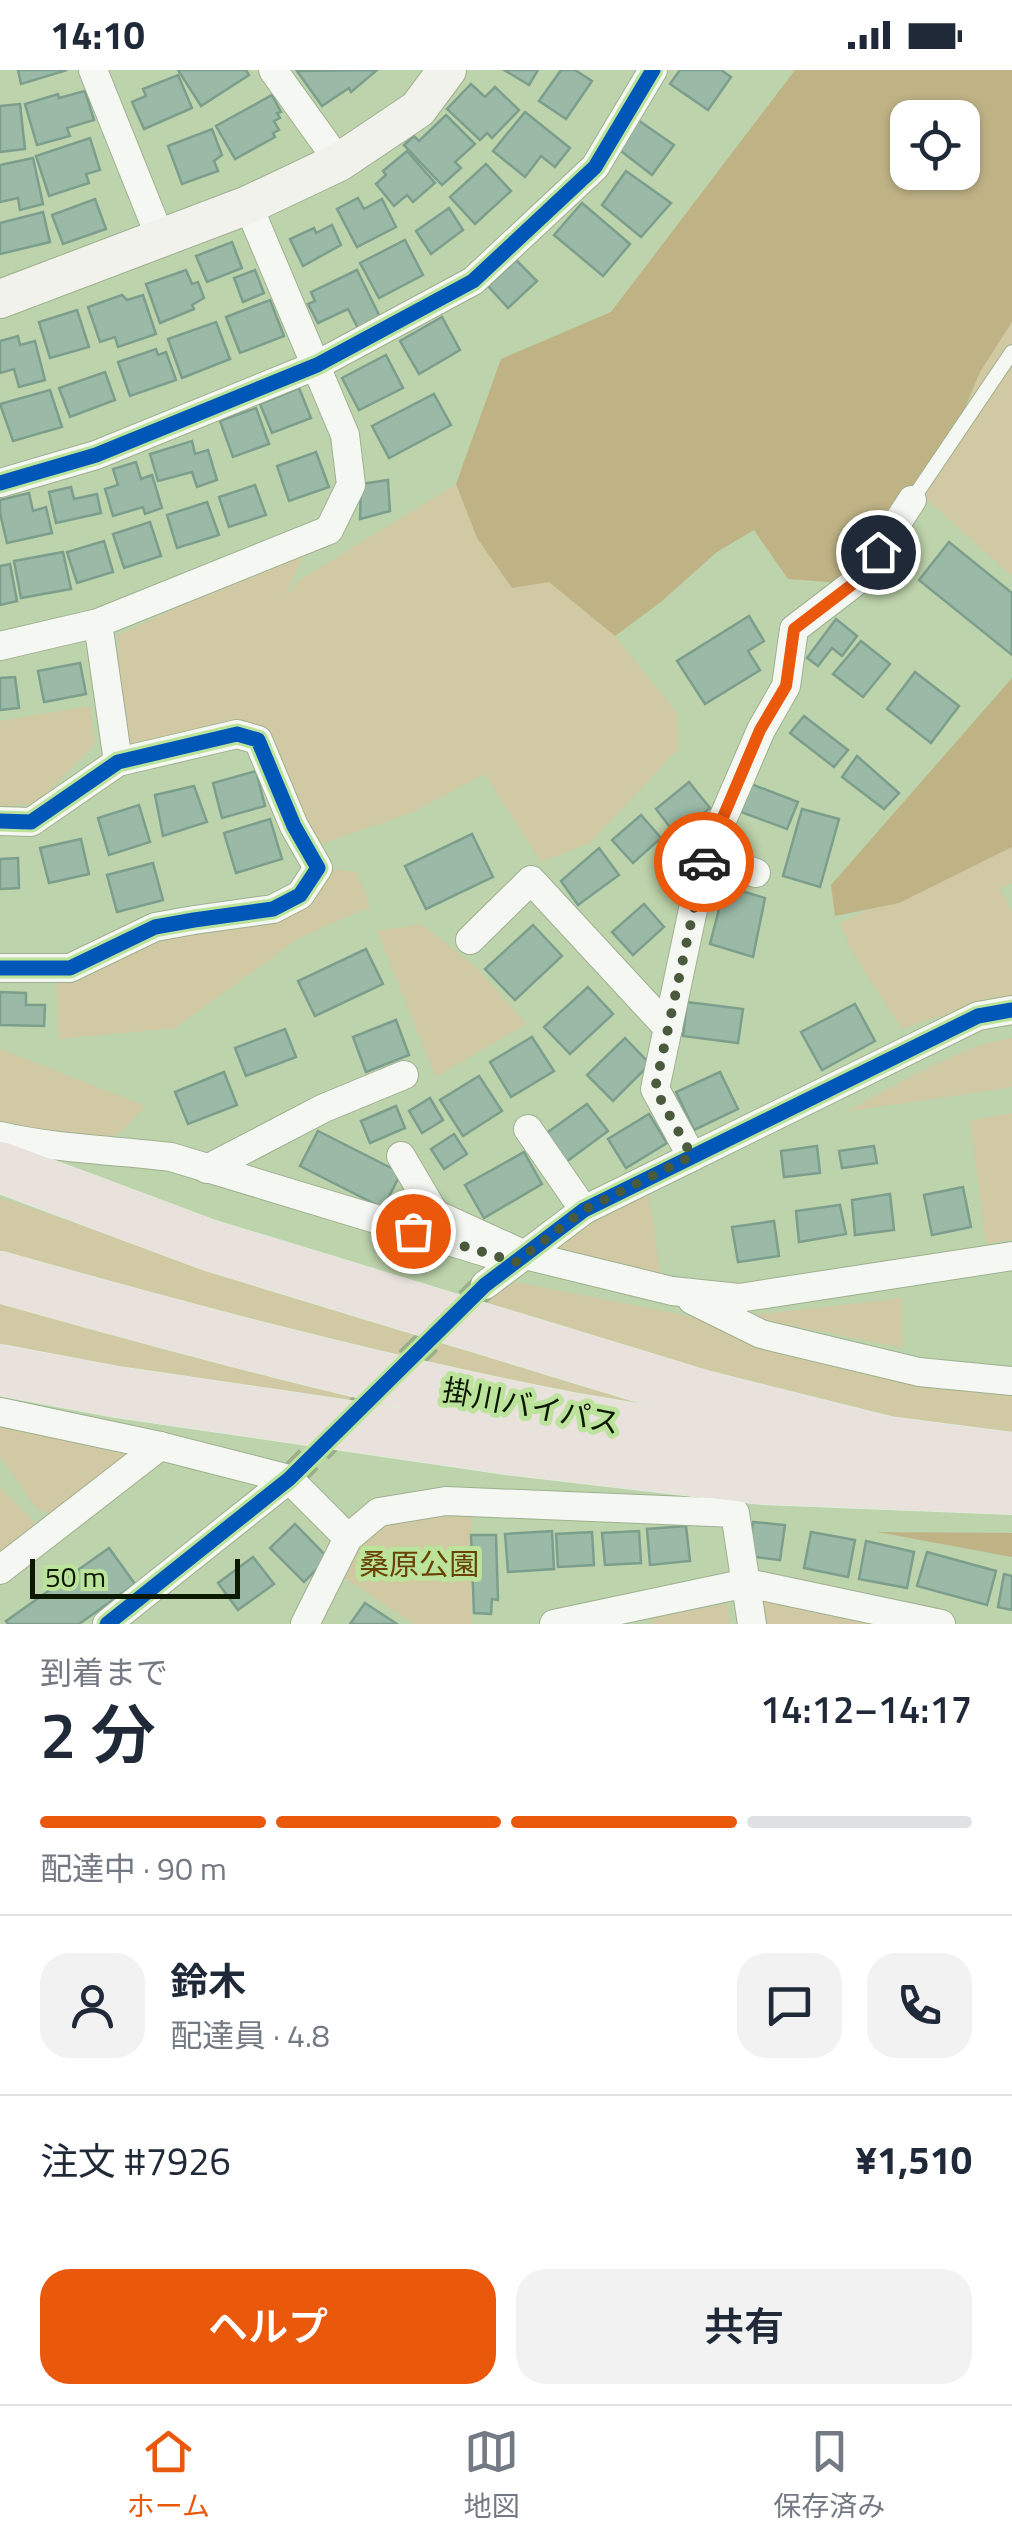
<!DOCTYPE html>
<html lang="ja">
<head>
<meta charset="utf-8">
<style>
  :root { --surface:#fff; --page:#f2f2f3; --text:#1f2937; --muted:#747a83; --line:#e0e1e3; --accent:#ea580c }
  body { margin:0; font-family:"Titillium Web","Noto Sans JP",sans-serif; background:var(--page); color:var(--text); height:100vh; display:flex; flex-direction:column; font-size:38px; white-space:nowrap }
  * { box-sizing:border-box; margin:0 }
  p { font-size:32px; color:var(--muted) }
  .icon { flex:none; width:55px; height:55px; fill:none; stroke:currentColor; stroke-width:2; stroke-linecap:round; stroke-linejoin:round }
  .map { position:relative; height:1554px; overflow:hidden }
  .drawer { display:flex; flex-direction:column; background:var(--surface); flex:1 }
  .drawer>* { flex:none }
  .controls { position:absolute; left:890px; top:30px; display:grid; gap:20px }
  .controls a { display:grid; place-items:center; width:90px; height:90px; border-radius:20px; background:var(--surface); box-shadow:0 2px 8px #0004; font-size:50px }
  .scale { position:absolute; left:30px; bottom:25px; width:210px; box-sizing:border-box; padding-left:10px; border:5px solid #0c1900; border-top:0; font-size:28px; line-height:35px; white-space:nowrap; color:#0c1900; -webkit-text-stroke:8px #bce39b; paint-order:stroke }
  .pin { position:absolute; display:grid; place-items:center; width:85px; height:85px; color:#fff; margin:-42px; border:5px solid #fff; border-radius:50%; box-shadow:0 2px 10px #0007 }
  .courier { position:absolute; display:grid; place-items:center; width:100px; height:100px; margin:-50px; border:8px solid #ea580c; border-radius:50%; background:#fff; color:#222; box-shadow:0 2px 12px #0007 }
  .head em { font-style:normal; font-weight:600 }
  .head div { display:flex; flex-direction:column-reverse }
  .head { display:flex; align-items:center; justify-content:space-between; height:170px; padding:0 40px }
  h1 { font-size:65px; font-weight:600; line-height:75px }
  .bar { display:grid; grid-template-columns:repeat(4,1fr); gap:15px 10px; align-content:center; height:120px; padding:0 40px }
  .bar i { height:12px; border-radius:8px; background:var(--line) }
  .bar .active { background:var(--accent) }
  .bar p { grid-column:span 4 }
  .line { display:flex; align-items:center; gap:25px; padding:0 40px; border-top:2px solid var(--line) }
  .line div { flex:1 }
  .round { display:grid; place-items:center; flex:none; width:105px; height:105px; border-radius:30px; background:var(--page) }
  .cta { display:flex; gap:20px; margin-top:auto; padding:20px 40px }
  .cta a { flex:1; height:115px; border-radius:30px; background:var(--accent); color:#fff; font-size:40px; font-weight:600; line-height:115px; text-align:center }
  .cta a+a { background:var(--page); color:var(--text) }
  .status { display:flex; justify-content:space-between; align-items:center; height:70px; padding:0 50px; background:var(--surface); direction:ltr }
  .status svg { height:28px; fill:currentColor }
  .tabs { display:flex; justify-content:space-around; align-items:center; height:140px; border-top:2px solid var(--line); background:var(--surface); font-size:28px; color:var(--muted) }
  .tabs a { display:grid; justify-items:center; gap:5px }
  .tabs .active { color:var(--accent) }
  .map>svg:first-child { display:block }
</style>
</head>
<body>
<div class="status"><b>14:10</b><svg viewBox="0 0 49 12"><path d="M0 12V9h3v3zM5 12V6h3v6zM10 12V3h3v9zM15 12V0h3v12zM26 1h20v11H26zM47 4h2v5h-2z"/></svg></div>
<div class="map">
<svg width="1012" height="1554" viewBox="0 0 1012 1554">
  <rect width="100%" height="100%" fill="#bdd3ab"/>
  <!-- green -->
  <g fill="#d0c9a4">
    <path d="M1012,240V506L925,428L970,327L995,261Z"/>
    <path d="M456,414L477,468L549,512L615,566L677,643L679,678L590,773L541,792L485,704L413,742L316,776L262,655L125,675L118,608V565L307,477L285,527L298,511Z"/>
    <path d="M90,636L95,674L36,734L0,736V651Z"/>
    <path d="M1012,773V813L1000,819L1012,842V926L971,936L902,959L851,880L840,853Z"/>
    <path d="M318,798L357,802L370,837L299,868L175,958L59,969L56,908L155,857L268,840Z"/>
    <path d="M422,854L478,899L526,954L436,1007L377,861Z"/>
    <path d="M1012,968V1017L844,1042C891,1019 961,974 1012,968Z"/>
    <path d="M0,979L146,1036L123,1060L94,1079L0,1054Z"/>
    <path d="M1012,1043V1170L986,1174L970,1050Z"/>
    <path d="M647,1109L662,1218L525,1185Z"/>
    <path d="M0,1128L320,1233L743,1360L301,1267L0,1181Z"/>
    <path d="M494,1208L664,1241L1012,1321V1372L690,1311L470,1249Z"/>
    <path d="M902,1228L903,1278L745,1246Z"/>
    <path d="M0,1230L462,1347L0,1293Z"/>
    <path d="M0,1352L135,1383L53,1445L36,1438L0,1386Z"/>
    <path d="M0,1417L41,1459L0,1493Z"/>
    <path d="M444,1438L472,1445V1554H414L339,1504L353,1465L383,1449Z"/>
    <path d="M748,1523L868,1539L867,1554H752Z"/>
    <path d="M726,1534L730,1554H653L652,1547Z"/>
  </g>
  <!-- forest -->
  <g fill="#bfb386" fill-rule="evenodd">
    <path d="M795,0H1012V252L980,302L943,390L853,514L788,509L754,460L717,482L662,531L615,566L549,512L512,518L477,468L456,414L501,289L611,242ZM908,48H962V102H908Z"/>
    <path d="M1012,608V777L899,833L835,846L831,815Z"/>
    <path d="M877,1462L1012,1463V1487Z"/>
  </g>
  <!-- building -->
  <g fill="#9abaa7" stroke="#7c9e8c" stroke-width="2.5">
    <path d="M18,0H67L21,14Z"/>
    <path d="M178,0H246L249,5L201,36Z"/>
    <path d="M377,0L351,22L349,18L322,36L297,1Z"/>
    <path d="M504,0H538L529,15Z"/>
    <path d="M561,0H575L592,11L566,49L539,31Z"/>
    <path d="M680,0H721L731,7L708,40L670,14Z"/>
    <path d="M178,5L192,38L144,59L132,32L146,26L143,19Z"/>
    <path d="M471,14L485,27L495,17L519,40L492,68L487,63L480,70L447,39Z"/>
    <path d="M85,21L94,50L67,58L70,66L37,75L25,34L58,24L59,28Z"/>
    <path d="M272,25L281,42L277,43L280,48L274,51L279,60L273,63L275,67L235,89L216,56Z"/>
    <path d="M20,34L25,79L0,82V36Z"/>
    <path d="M525,42L570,78L555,97L541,86L525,107L493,81Z"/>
    <path d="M446,45L475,74L455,92L461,98L442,115L404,75L414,66L419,71Z"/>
    <path d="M638,50L674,75L652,105L617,78Z"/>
    <path d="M212,59L222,85L214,91L218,101L182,114L168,76Z"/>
    <path d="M90,68L100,100L86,104L89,113L49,126L36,86Z"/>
    <path d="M407,81L435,113L413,132L407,125L394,136L376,114L386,105L383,101Z"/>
    <path d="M33,88L43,134L20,140L18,128L0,132V95Z"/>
    <path d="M486,94L511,121L475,154L450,127Z"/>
    <path d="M626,101L671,133L641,167L602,135Z"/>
    <path d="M358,128L364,139L382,129L396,157L357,177L337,139Z"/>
    <path d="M95,129L106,159L63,174L52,145Z"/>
    <path d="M582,133L630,174L603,206L554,165Z"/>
    <path d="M449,138L463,160L431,184L416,161Z"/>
    <path d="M43,142L50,172L0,184V153Z"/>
    <path d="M332,155L341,175L303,196L290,169L314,158L316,163Z"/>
    <path d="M405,170L423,205L379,228L360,193Z"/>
    <path d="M232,172L242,198L207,212L196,186Z"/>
    <path d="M516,190L537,211L508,238L488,216Z"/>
    <path d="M186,200L192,214L198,212L204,228L192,235L194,239L160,253L146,214Z"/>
    <path d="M255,200L264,223L243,232L234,208Z"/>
    <path d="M357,200L380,247L358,258L348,239L318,253L308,234L315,231L311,222Z"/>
    <path d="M122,225L127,230L143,225L156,264L118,277L115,267L100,272L88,237Z"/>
    <path d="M270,230L284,266L240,283L226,247Z"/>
    <path d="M77,240L89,277L50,288L39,252Z"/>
    <path d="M442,247L460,280L419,304L400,271Z"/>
    <path d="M216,252L230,289L182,308L168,269Z"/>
    <path d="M18,266L20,275L35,271L45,310L19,317L14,299L0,303V271Z"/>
    <path d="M156,279L158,285L166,282L176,310L130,326L118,292Z"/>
    <path d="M386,285L403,318L359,340L342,308Z"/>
    <path d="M105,302L115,330L70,347L59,318Z"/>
    <path d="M299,318L311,348L272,363L260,334Z"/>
    <path d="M50,320L62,357L13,371L0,334Z"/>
    <path d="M434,324L451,355L389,388L372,356Z"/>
    <path d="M256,338L269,374L233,387L220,351Z"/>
    <path d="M192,371L195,384L208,380L217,410L197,417L192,402L158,411L150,384Z"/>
    <path d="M316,382L329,417L289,431L277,396Z"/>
    <path d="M136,392L141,409L152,405L162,438L145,444L143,437L113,446L105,419L118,415L113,399Z"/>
    <path d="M388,410L390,441L360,449L361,414Z"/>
    <path d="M255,415L266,445L229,457L219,427Z"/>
    <path d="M71,417L74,429L97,424L101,443L56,453L49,422Z"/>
    <path d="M29,423L33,441L46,437L52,463L7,473L0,443V430Z"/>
    <path d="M207,432L219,465L177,478L167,445Z"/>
    <path d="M150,452L161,486L124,498L113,464Z"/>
    <path d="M104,471L113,502L77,513L67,482Z"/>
    <path d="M949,472L1012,523V585L919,510Z"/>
    <path d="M63,482L71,519L21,528L14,491Z"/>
    <path d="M10,494L17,531L0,535V496Z"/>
    <path d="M749,546L764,571L748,581L760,600L705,634L677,591Z"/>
    <path d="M836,549L857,566L842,586L832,578L818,596L807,588Z"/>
    <path d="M861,571L890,594L863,627L833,604Z"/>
    <path d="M80,593L86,624L44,632L38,601Z"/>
    <path d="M915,602L959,636L931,673L887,639Z"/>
    <path d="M15,607L19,638L0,640V608Z"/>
    <path d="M804,646L848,680L834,697L790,663Z"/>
    <path d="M857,686L899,723L884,739L842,707Z"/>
    <path d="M256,701L265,736L222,748L213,713Z"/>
    <path d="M689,712L710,738L676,765L656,739Z"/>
    <path d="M751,714L798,732L787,759L741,742Z"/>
    <path d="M194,716L207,752L163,766L155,725Z"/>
    <path d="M139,735L150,772L109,785L98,748Z"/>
    <path d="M802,739L839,749L820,817L783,806Z"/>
    <path d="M641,745L661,768L633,793L612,770Z"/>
    <path d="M270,749L282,789L236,803L224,763Z"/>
    <path d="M472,764L493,807L426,839L405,796Z"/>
    <path d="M81,769L89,804L49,813L40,778Z"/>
    <path d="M599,778L619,805L578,835L561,811Z"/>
    <path d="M18,788L19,818L0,819V789Z"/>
    <path d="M153,793L163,830L117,842L107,805Z"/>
    <path d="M725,816L765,828L753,887L710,874Z"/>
    <path d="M644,834L664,857L633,885L612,862Z"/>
    <path d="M533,855L562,886L515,930L485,899Z"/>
    <path d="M366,879L383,914L315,946L298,911Z"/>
    <path d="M588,917L613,944L570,984L544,957Z"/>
    <path d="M0,922L26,923V935H45L44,956L0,955Z"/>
    <path d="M687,932L743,939L738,973L683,966Z"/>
    <path d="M855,934L875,971L822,1000L801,962Z"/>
    <path d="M396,950L409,985L366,1002L353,967Z"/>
    <path d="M285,959L296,987L246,1006L235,978Z"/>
    <path d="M532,967L554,1001L511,1027L490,992Z"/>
    <path d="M625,968L650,994L613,1031L587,1005Z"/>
    <path d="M224,1002L237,1035L188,1054L175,1022Z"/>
    <path d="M720,1002L738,1039L694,1060L676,1022Z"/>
    <path d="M479,1006L502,1041L463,1066L440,1030Z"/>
    <path d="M430,1028L443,1050L422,1063L409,1041Z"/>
    <path d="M587,1034L608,1061L562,1095L541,1067Z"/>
    <path d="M396,1036L405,1058L370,1073L361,1051Z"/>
    <path d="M649,1044L667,1073L626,1098L608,1069Z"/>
    <path d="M318,1061L401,1103L383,1138L300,1096Z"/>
    <path d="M454,1064L467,1084L444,1099L431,1079Z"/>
    <path d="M817,1076L820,1103L784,1107L781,1081Z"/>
    <path d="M874,1076L877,1093L842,1098L839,1081Z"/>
    <path d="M524,1082L542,1114L484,1148L465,1115Z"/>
    <path d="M963,1117L971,1157L932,1165L924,1125Z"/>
    <path d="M890,1124L894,1160L855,1165L852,1130Z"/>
    <path d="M840,1135L846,1164L799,1172L796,1141Z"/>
    <path d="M774,1151L779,1186L738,1192L732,1157Z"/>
    <path d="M753,1452L785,1455L780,1490L748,1486Z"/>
    <path d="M295,1454L328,1488L304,1512L270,1478Z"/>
    <path d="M686,1456L690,1491L650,1495L647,1459Z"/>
    <path d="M552,1461L554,1499L508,1502L505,1464Z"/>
    <path d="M639,1461L641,1493L605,1495L602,1463Z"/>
    <path d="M592,1462L594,1495L558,1497L556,1464Z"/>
    <path d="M811,1462L855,1470L848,1507L804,1498Z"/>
    <path d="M471,1465H496L498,1530L492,1529L491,1544L474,1543Z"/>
    <path d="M866,1471L914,1482L907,1518L859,1509Z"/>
    <path d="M109,1478L135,1514L79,1554H8L6,1551Z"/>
    <path d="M927,1482L996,1501L987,1535L917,1516Z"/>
    <path d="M253,1487L274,1514L238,1540L218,1513Z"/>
    <path d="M1004,1504L1012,1506V1540L998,1537Z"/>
    <path d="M365,1533L397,1554H350Z"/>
  </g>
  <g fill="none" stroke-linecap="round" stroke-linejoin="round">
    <!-- street-tunnel -->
    <path stroke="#9aae89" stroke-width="28" stroke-dasharray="28 14" stroke-linecap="butt" d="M289,1409L485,1215"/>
    <defs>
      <path id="lane" d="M912,430L1012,282"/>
      <g id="street">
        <path d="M93,0L160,167"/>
        <path d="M273,0L339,92"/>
        <path d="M0,413L96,385L317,295L473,211L595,97L653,0"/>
        <path d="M98,553L118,692"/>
        <path d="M0,576L98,553L329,460L351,415L345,365L248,135"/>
        <path d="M0,751L31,752L118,692L237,664L258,670L294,756L318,798L300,825L273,839L194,850L155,857L70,898H0"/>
        <path d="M707,785L756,803"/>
        <path d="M470,870L531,810L668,958"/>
        <path d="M528,1059L584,1140"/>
        <path d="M0,1066C56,1079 114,1080 171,1087L488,1183"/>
        <path d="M401,1086L435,1144L525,1185L672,1221L739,1228L1012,1186"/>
        <path d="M692,1087L655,1019L702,797L761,660L786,616L794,559L862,507L912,430"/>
        <path d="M207,1099L324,1038L404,1005"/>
        <path d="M485,1215L584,1140L978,946L1012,940"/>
        <path d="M692,1230L761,1264L919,1302L1012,1311"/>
        <path d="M0,1342L160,1376L289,1409L348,1468"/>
        <path d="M0,1500L160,1376"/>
        <path d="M107,1554L289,1409"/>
        <path d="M305,1554L348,1468L379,1442L446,1431L735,1443L752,1554"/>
        <path d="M554,1554L747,1513L941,1554"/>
      </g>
      <path id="secondary" d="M0,229L248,135L339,92L418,39L447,0"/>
      <g id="highway">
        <path d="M0,1097L209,1175L704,1326L888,1372L1012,1388"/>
        <path d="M0,1207C187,1260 375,1310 566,1347C653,1363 741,1374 829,1387"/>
        <path d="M0,1300L117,1322L514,1380L762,1409L1012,1419"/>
      </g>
    </defs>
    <!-- lane casing -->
    <use href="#lane" stroke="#9fb090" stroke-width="16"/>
    <!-- street casing -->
    <use href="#street" stroke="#9fb090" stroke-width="30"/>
    <!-- secondary casing -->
    <use href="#secondary" stroke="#9fb090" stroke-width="40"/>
    <!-- highway casing -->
    <use href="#highway" stroke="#e1ebd9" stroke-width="52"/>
    <!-- lane -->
    <use href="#lane" stroke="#f5f8f2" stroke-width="14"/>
    <!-- street -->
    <use href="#street" stroke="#f5f8f2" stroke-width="28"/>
    <!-- secondary -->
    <use href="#secondary" stroke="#f1f2ec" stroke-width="38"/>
    <!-- highway -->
    <use href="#highway" stroke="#e8e1dc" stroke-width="50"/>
    <defs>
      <g id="cycleway">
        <path d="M0,413L96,385L317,295L473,211L595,97L653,0"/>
        <path d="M0,751L31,752L118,692L237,664L258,670L294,756L318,798L300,825L273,839L194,850L155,857L70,898H0"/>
        <path d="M107,1554L289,1409L485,1215L584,1140L978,946L1012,940"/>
      </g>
    </defs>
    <!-- cycleway casing -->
    <use href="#cycleway" stroke="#bce39b" stroke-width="21"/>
    <!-- cycleway -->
    <use href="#cycleway" stroke="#0057b8" stroke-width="15"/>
  </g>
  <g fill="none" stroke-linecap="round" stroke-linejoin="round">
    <!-- done -->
    <path stroke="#4a5a3c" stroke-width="10" stroke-dasharray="0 18" d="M413,1161L516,1192L584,1140L692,1086L655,1019L704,792"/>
    <!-- route -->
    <path stroke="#ea580c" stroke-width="12" d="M704,792L760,660L786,616L794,559L862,507L878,482"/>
  </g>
  <g text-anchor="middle" stroke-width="10" stroke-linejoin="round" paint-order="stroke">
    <!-- street labels -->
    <g font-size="30" fill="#0c1900" stroke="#bce39b">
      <text transform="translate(531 1337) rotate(11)" y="10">掛川バイパス</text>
    </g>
    <!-- park labels -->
    <g font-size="30" fill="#694303" stroke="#bce39b">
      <text x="419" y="1505">桑原公園</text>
    </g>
  </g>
</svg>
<div class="controls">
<a><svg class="icon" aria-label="locate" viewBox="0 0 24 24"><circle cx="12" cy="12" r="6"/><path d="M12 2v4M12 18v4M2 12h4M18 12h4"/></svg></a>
</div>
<div class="scale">50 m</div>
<div class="pin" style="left:413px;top:1161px;background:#ea580c"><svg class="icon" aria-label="bag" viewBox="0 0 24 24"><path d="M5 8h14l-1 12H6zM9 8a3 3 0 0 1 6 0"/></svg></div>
<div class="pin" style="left:878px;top:482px;background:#1f2937"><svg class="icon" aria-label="home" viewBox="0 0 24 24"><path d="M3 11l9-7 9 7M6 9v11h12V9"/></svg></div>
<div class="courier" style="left:704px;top:792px"><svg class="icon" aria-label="car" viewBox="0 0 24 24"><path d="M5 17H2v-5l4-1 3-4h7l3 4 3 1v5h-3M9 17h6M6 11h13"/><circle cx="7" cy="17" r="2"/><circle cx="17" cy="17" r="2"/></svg></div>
</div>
<section class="drawer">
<div class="head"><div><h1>2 分</h1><p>到着まで</p></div><em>14:12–14:17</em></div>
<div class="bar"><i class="active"></i><i class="active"></i><i class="active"></i><i></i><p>配達中 · 90 m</p></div>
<div class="line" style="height:180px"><a class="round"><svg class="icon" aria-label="person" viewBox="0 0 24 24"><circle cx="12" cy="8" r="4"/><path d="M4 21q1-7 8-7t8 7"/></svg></a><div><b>鈴木</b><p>配達員 · 4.8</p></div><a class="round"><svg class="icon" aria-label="chat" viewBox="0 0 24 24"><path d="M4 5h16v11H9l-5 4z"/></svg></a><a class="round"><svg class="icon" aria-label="phone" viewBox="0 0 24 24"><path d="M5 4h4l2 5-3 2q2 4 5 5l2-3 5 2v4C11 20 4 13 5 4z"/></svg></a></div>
<div class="line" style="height:130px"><div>注文 #7926</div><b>¥1,510</b></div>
<div class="cta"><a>ヘルプ</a><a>共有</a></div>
</section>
<nav class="tabs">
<a class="active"><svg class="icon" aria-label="home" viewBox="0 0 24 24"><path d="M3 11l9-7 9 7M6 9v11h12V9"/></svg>ホーム</a>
<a><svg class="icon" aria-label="map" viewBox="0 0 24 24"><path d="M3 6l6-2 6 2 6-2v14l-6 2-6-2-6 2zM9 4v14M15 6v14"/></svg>地図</a>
<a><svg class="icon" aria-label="saved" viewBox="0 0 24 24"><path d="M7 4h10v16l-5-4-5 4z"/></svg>保存済み</a>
</nav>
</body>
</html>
